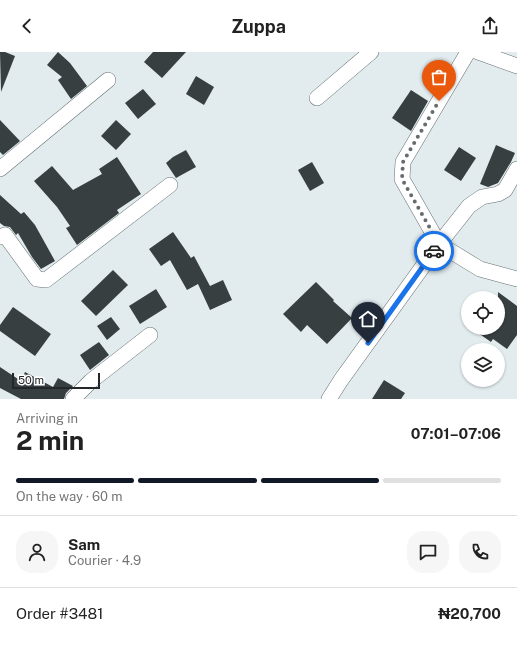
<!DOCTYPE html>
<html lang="en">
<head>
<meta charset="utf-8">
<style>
  :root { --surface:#fff; --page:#f6f6f6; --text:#222; --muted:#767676; --line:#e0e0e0; --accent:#111827 }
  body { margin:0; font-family:"Public Sans",sans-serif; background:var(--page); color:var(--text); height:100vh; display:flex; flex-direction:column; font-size:15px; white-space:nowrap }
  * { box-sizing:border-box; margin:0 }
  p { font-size:13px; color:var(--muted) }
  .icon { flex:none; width:22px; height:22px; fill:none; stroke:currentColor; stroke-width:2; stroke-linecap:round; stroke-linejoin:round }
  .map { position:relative; height:347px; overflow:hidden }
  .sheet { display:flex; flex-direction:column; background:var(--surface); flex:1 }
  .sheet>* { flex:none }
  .fabs { position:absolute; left:461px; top:239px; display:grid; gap:8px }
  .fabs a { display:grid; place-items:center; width:44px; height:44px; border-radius:50%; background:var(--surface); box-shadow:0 1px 3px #0004; font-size:20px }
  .scale { position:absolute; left:12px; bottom:10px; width:88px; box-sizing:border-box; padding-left:4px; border:2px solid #242728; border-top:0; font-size:11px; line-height:14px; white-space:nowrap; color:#242728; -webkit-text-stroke:3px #fff; paint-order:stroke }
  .pin { position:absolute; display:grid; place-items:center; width:34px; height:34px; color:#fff; margin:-41px -17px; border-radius:50% 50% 50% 0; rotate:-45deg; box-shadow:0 0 4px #0007 }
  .pin .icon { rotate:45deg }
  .courier { position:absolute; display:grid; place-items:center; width:40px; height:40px; margin:-20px; border:3px solid #1a73e8; border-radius:50%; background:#fff; color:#222; box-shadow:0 1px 5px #0007 }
  .overview em { font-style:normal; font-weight:700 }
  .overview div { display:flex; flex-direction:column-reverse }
  .overview { display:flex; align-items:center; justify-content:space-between; height:68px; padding:0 16px }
  h1 { font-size:26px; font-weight:700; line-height:30px }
  .bar { display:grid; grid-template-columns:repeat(4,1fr); gap:6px 4px; align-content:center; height:48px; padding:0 16px }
  .bar i { height:5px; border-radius:3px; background:var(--line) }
  .bar .selected { background:var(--accent) }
  .bar p { grid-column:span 4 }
  .line { display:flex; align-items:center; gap:10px; padding:0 16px; border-top:1px solid var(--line) }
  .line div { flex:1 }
  .round { display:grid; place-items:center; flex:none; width:42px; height:42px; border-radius:16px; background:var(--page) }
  header { display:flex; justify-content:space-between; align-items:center; height:52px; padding:0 16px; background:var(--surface); font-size:18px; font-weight:700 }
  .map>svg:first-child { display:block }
</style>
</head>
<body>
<header><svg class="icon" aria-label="back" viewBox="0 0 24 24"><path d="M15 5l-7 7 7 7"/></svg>Zuppa<svg class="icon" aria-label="share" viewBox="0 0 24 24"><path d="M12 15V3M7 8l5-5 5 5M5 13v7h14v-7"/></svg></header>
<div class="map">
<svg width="517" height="347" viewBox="0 0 517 347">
  <rect width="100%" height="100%" fill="#e2ecef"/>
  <!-- building -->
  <g fill="#373f41">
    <path d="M0,0H5L15,4L1,40Z"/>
    <path d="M58,0L70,11L87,34L71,47L58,28L62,25L47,13Z"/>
    <path d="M153,0H186L162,26L144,10Z"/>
    <path d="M196,24L214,35L204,53L186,42Z"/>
    <path d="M143,37L156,52L138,67L125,51Z"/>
    <path d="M411,38L428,49L411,79L392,66Z"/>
    <path d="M0,68L20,89L3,103L0,100Z"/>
    <path d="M116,68L131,82L116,98L101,84Z"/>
    <path d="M496,93L515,101L511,110L498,131L488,135L480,132Z"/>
    <path d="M459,95L476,106L461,129L444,118Z"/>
    <path d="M186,98L196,115L176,126L166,111L173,105Z"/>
    <path d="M117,105L141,142L117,158L119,161L77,193L66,176L70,174L57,155L34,129L52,114L73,138L102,122L99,117Z"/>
    <path d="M312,110L324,131L310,139L298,118Z"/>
    <path d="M0,143L21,162L24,160L35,173L55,209L41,217L32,205L18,181L16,183L10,175L4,174L0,171Z"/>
    <path d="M173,180L191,206L194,204L210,234L223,228L232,248L210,258L198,232L187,238L170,208L161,214L149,197Z"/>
    <path d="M113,218L128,233L96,264L81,249Z"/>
    <path d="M316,230L334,248L333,249L352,266L327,292L307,273L301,280L283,262Z"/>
    <path d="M156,237L167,255L140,272L129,254Z"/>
    <path d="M498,240L517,254V283L507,297L493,287L491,290L471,276H498Z"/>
    <path d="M13,255L51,282L35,304L0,279V273Z"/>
    <path d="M111,265L120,277L107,288L97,274Z"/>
    <path d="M99,290L109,303L90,318L80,303Z"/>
    <path d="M0,315L21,329L25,320L53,335L58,326L73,334L66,341L64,347H21L0,336Z"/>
    <path d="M384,328L405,341L401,347H372Z"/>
  </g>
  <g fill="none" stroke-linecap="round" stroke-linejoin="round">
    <defs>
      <g id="minor">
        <path d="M468,0L403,110L402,127L439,192L480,217L517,227"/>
        <path d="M478,0L517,14"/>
        <path d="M317,46L371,0"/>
        <path d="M0,117L108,28"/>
        <path d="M0,185L5,183L37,227L46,228L170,133"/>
        <path d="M73,347L91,329L150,283"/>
        <path d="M329,347L341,328L439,192L469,154L482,145L498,142L505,138L517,117"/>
      </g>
    </defs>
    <!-- minor casing -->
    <use href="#minor" stroke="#656e71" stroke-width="16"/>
    <!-- minor -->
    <use href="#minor" stroke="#fff" stroke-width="15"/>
  </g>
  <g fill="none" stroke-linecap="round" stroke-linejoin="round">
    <!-- done -->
    <path stroke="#666c6e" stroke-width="4" stroke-dasharray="0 7.2" d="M434,199L439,192L402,127L403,110L439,49"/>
    <!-- route -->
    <path stroke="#1a73e8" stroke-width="5" d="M368,291L434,199"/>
  </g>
</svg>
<div class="fabs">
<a><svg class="icon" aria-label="locate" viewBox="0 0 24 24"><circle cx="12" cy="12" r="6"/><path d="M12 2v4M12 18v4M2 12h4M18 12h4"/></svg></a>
<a><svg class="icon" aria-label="layers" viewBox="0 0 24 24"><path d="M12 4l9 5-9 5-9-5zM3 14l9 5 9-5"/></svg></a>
</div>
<div class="scale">50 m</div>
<div class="pin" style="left:439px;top:49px;background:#ea580c"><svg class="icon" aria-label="bag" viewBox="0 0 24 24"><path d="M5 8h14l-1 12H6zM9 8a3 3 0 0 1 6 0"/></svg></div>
<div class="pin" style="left:368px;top:291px;background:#1f2937"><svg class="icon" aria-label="home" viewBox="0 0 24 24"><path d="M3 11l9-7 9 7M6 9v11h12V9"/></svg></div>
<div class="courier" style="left:434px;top:199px"><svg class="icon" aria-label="car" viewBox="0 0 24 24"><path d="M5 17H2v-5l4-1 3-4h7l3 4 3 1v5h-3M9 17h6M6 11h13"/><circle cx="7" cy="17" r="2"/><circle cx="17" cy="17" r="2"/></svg></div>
</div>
<section class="sheet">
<div class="overview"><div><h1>2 min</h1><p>Arriving in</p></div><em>07:01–07:06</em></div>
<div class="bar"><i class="selected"></i><i class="selected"></i><i class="selected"></i><i></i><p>On the way · 60 m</p></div>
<div class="line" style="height:72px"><a class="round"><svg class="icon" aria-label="person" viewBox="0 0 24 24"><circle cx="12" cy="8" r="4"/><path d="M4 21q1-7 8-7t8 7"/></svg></a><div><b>Sam</b><p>Courier · 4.9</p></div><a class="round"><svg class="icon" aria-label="chat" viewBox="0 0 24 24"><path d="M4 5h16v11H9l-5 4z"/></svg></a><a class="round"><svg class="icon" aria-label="phone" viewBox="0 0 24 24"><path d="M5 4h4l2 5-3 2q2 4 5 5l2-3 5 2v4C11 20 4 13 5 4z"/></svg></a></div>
<div class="line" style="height:52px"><div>Order #3481</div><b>₦20,700</b></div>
</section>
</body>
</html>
